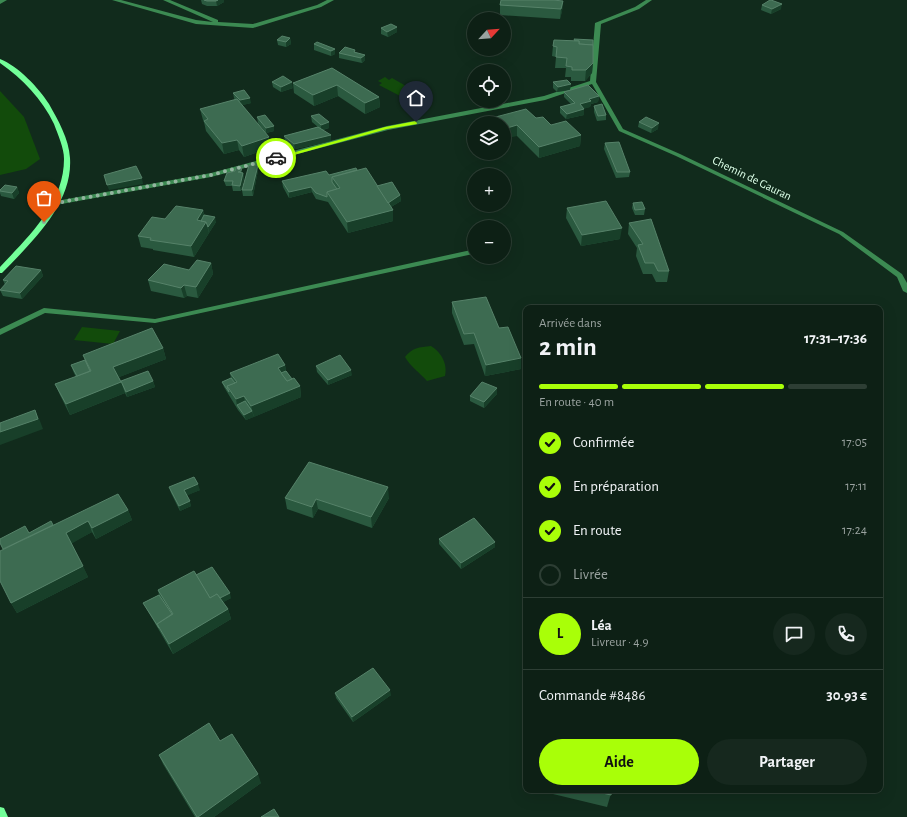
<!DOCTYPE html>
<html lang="fr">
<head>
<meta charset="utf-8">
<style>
  :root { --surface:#0d2015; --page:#16281e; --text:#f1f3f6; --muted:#9aa3a0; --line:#2d3e34; --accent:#a9ff08 }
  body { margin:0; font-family:"Alegreya Sans",sans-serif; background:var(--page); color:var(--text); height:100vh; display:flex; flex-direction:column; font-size:15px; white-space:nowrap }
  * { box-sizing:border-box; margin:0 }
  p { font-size:13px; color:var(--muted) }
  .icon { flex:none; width:22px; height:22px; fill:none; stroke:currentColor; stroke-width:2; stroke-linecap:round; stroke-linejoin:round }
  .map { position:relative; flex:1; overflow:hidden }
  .sheet { position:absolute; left:523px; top:305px; width:360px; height:488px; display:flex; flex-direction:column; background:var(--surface); border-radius:8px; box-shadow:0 4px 16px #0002,0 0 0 1px var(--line) }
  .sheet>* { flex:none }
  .needle { width:26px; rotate:64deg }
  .fabs { position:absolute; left:467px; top:12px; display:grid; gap:8px }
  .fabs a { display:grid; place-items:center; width:44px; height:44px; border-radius:50%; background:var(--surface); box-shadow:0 4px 16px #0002,0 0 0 1px var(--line); font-size:20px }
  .pin { position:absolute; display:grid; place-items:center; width:34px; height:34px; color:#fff; margin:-41px -17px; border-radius:50% 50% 50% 0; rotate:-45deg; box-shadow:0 0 4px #0007 }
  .pin .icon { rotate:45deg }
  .courier { position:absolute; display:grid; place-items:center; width:40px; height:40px; margin:-20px; border:3px solid #a9ff08; border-radius:50%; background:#fff; color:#222; box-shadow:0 1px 5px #0007 }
  .head em { font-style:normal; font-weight:600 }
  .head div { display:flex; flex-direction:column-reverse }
  .head { display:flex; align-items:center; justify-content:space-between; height:68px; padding:0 16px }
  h1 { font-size:26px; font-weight:600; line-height:30px }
  .bar { display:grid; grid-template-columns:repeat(4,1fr); gap:6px 4px; align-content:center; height:48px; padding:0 16px }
  .bar i { height:5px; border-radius:3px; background:var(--line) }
  .bar .selected { background:var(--accent) }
  .bar p { grid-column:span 4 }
  .line { display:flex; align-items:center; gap:10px; padding:0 16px; border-top:1px solid var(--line) }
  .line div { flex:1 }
  .round { display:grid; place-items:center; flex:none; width:42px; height:42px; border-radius:21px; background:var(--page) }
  ol { padding:0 16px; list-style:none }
  li { display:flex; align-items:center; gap:12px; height:44px }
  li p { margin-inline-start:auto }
  li .icon { padding:4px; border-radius:50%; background:var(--accent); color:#111; stroke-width:4 }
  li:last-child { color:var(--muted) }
  li i { width:22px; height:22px; border:2px solid var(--line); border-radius:50% }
  .action { display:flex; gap:8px; margin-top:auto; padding:8px 16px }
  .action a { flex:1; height:46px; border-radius:24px; background:var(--accent); color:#111; font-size:16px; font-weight:600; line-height:46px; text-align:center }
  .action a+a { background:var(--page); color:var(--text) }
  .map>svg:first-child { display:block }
</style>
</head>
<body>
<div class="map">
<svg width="907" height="817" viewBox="0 0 907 817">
  <rect width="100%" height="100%" fill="#112b1c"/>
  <!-- water -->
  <g fill="#124b0b">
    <path d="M385,77L389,80L392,78L413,90L402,97L379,85L382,83L378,81Z"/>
    <path d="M0,91L24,117L40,159L26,169L0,175Z"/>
    <path d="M82,327L120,331L113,344L74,340Z"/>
    <path d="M431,346C441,352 448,364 445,376L427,381C420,373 410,366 405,357C412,348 419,347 431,346Z"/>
  </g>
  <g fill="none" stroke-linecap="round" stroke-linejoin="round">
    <!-- service -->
    <g fill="#3c8a52" fill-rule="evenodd">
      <path d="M0,0H7L0,4Z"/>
      <path d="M112,0H121L196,20L213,22L163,0H170L218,20V22L253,24L317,5L327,0H334L321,7L253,28L196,24Z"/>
      <path d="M471,250L474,251L473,254L155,323L45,313L0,335V329L44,308L155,319Z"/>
    </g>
    <!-- minor -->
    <path fill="#3c8a52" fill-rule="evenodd" d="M646,0H652L639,9L601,24L596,82L623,129L680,154L843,232L902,274L907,283V293L903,291L897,277L839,234L676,156L619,131L592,84L545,100L388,130L211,177L56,205L53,203L56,201L211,173L387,126L544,96L590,81L595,23L635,7Z"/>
    <!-- secondary -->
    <g fill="#73ff99" fill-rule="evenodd">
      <path d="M0,59C18,66 39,88 49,104C58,120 69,139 70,158C73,204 32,242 2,273H0V267C28,237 64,204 64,159C64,148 58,135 54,124C42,99 23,79 0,63Z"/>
      <path d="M0,807L4,808L8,817H0Z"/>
    </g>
  </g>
  <!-- wall -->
  <g fill="#2a593f">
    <path d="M201,0H224V2L217,6H207L202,4Z"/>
    <path d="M563,1L562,11L560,19L500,15V5Z"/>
    <path d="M762,5L781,9L771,14L761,10Z"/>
    <path d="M381,28L397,32L388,37L381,34Z"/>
    <path d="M290,38L291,44L286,47L278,45L277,40Z"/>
    <path d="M574,39L593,63L592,73L585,81H571V77H565L566,68H555L556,57L552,56L553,46L574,41Z"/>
    <path d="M314,44L335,49V54L331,56L314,50Z"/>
    <path d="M355,50V52L365,60L362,63L339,58V53Z"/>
    <path d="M332,68L379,97L380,107L365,114L338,96L314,106L294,93L293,83Z"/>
    <path d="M272,82L293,88L281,92L273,87Z"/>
    <path d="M553,82L570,90L557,92L553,88Z"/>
    <path d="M564,92L599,96L598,102L591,104L590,107L584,108V115L566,119L560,113V107L571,104L564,97Z"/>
    <path d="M233,93L251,103L242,105L270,148L244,157L239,150L224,154L206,131L204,122L203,120L200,109L235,100L234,98Z"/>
    <path d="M594,106L606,115V120L597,121L594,112Z"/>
    <path d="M311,116L329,128L323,130L331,141L295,149L285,141L284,136L318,127L312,122Z"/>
    <path d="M257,117L274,131L266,133L258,123Z"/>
    <path d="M536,118L551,125L581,135L580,146L539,158L504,123H488V119Z"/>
    <path d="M639,122L658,129L651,133L638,127Z"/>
    <path d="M605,143L630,172L629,177L616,178L604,149Z"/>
    <path d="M258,165V170L253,196H243L242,190Z"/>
    <path d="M237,166L243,173L244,178L241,191H233L232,186H226L224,181L235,171Z"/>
    <path d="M357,170L377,186L400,195L401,201L391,207L393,210V221L348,233L328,202L316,199L312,192L289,198L283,187L282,181L329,175Z"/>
    <path d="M17,187L19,193L14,199L1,196L0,193V190Z"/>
    <path d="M633,203L645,209L644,215H635L632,208Z"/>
    <path d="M567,208L620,239L581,246L566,218Z"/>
    <path d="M203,210L204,215L216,222L209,233L194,257L153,250V249L141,247L138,236L165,219Z"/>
    <path d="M629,223L669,271L667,282H656L652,274H643L636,256L637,248L628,234Z"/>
    <path d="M211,263L213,274L198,298L187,296L184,298L151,291L148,280L189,270Z"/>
    <path d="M41,270L43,276L22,299L3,296L0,290L5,285L3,280Z"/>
    <path d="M452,302L499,328L521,369L485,376L474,344L464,345L452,313Z"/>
    <path d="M163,348L166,359L119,377L121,381H153L155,387L127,397L125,393L70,415L60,395L55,384L76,377L73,371L71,365L85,360L83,355Z"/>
    <path d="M285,365L286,371L292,379L300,386L301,397L246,420L238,410L224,387L222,382L231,378L230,373Z"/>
    <path d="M316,366L352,375L328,385L317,372Z"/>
    <path d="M497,394L484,408L470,401V396Z"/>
    <path d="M169,487L200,490L187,495L191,506L180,511L171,493Z"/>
    <path d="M285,498H389L372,528L318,509L313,518L287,509Z"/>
    <path d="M128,510L132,520L96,539L92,532L71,543L88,577L17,613L11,603L29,533L53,525Z"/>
    <path d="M439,539L495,547L461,569L439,544Z"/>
    <path d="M158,590L231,598L223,602L228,609L231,619L173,654L146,608L143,603L159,595Z"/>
    <path d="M335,693L391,695L353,722L336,698Z"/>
    <path d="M220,741L261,783L214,817H195L163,764L159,755Z"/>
    <path d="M553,790H612L607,807L553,794Z"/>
  </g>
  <!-- shaded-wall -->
  <g fill="#183f29">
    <path d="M218,0H224V2L217,6L216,1Z"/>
    <path d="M563,1L562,11L560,19L561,9Z"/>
    <path d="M782,4L781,9L771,14L772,9Z"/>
    <path d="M397,27V32L388,37L387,32Z"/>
    <path d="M290,38L291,44L286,47V42Z"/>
    <path d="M335,49V54L331,56V51Z"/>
    <path d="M365,55V60L362,63L361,58Z"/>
    <path d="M593,63L592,73L585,81L586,70Z"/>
    <path d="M292,82L293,88L281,92V87Z"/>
    <path d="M571,84L570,90L557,92L558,87Z"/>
    <path d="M337,85L338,96L314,106L313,95Z"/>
    <path d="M599,96L598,102L591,104L590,107L580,110V104L589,99Z"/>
    <path d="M379,97L380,107L365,114V103Z"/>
    <path d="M250,98L251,103L240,106V100Z"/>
    <path d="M584,109V115L566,119L567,114Z"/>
    <path d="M329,122V128L321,130V125Z"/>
    <path d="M659,123L658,129L651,133L652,128Z"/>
    <path d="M517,125V136L504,139V129Z"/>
    <path d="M274,126V131L266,133V128Z"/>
    <path d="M331,135V141L295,149L294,144Z"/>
    <path d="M581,135L580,146L539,158V147Z"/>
    <path d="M269,137L270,148L244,157L242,146Z"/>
    <path d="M237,140L239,150L224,154L222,143Z"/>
    <path d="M258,165V170L253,196L252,190Z"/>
    <path d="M243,173L244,178L241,191L240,186Z"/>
    <path d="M142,178L143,184L109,190L107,185Z"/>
    <path d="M17,187L19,193L14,199L12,193Z"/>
    <path d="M311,187L312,192L289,198V192Z"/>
    <path d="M400,195L401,201L386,210V205Z"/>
    <path d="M203,210L205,221L202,226L197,220Z"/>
    <path d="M393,210V221L348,233L347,222Z"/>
    <path d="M215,217L216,222L209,233L208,227Z"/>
    <path d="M206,222L209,233L194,257L191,246Z"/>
    <path d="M622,228L620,239L581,246L582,235Z"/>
    <path d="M211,263L213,274L198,298L196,287Z"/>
    <path d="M41,270L43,276L22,299L20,293Z"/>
    <path d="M184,285L187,296L184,298L181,288Z"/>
    <path d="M163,348L166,359L117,378L113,367Z"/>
    <path d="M521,358V369L485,376L486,365Z"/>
    <path d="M285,365L287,376L282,378L278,368Z"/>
    <path d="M351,370L352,375L328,385V380Z"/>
    <path d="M153,381L155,387L127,397L126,392Z"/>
    <path d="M121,382L125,393L70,415L66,404Z"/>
    <path d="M300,386L301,397L254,417L251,406Z"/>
    <path d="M497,388V394L484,408V402Z"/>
    <path d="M244,396L246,407L237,406L236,399Z"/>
    <path d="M35,410L40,421L43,429L0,445V432Z"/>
    <path d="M252,411L254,417L246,420L244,415Z"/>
    <path d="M198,484L200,490L186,496L184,490Z"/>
    <path d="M388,487L389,498L372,528L371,517Z"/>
    <path d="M316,499L318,509L313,518L312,507Z"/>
    <path d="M190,501L191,506L180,511L179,506Z"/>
    <path d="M128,510L132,520L96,539L92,528Z"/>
    <path d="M88,521L92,532L71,544L66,533Z"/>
    <path d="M495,542V547L461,569V563Z"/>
    <path d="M83,566L88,577L17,613L11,603Z"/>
    <path d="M230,593L231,598L213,608L211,603Z"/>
    <path d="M228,609L231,619L173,654L169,644Z"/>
    <path d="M390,690L391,695L353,722L352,717Z"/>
    <path d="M258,774L261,783L214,817H198Z"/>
  </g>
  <!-- building -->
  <g fill="#3d6b51" stroke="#568269">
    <path d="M204,0H218L216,1H207Z"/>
    <path d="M501,0H553L563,1L561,9L500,5Z"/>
    <path d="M770,0H771L782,4L772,9L762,5Z"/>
    <path d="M391,24L397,27L387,32L381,28Z"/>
    <path d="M282,36L290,38L286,42L277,40Z"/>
    <path d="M574,39L593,40V45L579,44V41H575Z"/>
    <path d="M554,40L579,41V44L593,45V63L586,70H572V67L566,66L567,58L556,57L557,47L553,46Z"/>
    <path d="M317,42L335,49L331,51L314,44Z"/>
    <path d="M345,47L355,50L354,52L365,55L361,58L339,53Z"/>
    <path d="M332,68L379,97L365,103L337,85L313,95L293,83Z"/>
    <path d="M283,76L292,82L281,87L272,82Z"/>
    <path d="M567,80L571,84L558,87L553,82Z"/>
    <path d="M588,85L599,96L589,99L591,101L580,104L584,109L567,114L560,107L575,103L564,92Z"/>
    <path d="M244,90L250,98L240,100L233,93Z"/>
    <path d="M237,99L269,137L242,146L237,140L222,143L204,121L208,119L200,109Z"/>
    <path d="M602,104L606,115L598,116L594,106Z"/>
    <path d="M526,109L536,118L543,117L551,125L566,121L581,135L539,147L517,125L504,129V123H492L488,119Z"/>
    <path d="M319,114L329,122L321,125L311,116Z"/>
    <path d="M265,115L274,126L266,128L257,117Z"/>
    <path d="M646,117L659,123L652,128L639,122Z"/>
    <path d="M318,127L331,135L294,144L284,136Z"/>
    <path d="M619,142L630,172H617L605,143Z"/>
    <path d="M249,165H258L252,190H242Z"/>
    <path d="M136,166L142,178L107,185L104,175Z"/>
    <path d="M237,166L238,168L242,167L241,171L238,172L243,173L240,186L232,185L233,181H224L227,173L235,171Z"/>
    <path d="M356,168L357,170L332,177V182L337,189L327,192V197L316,193L311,187L289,192L282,181L326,171L329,175Z"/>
    <path d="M366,168L393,210L347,222L327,192L340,188L332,177Z"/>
    <path d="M392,182L400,195L388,203L377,186Z"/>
    <path d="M5,185L17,187L12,193L0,191V190Z"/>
    <path d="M606,201L622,228L582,235L567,208Z"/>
    <path d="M642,202L645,209L635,210L633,203Z"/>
    <path d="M176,206L203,210L197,220L206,222L191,246L150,240L151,238L138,236L152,217L165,219Z"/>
    <path d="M204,215L215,217L208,227L206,222L201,221Z"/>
    <path d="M651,219L669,271H658L654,263H645L638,245L643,244L629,223Z"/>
    <path d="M197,260L211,263L196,287L184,285L181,288L148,280L164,264L189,270Z"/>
    <path d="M16,266L41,270L20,293L0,290L8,281L3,280Z"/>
    <path d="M486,297L499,328L508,327L521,358L486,365L474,333L464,334L452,302Z"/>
    <path d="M152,328L163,348L113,367L121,382L66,404L55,384L91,371L83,355Z"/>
    <path d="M278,354L285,365L278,368L287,381L294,378L300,386L251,406L244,396L236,399L227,386L237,382L230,373Z"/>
    <path d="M340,355L351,370L328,380L316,366Z"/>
    <path d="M85,360L90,371L77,376L71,365Z"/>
    <path d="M148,371L153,381L126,392L121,381Z"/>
    <path d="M286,371L292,379L287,381L281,373Z"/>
    <path d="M231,378L235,383L227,386L229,392L222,382Z"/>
    <path d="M482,382L497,388L484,402L470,396Z"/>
    <path d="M245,401L252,411L244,415L237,405Z"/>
    <path d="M35,410L38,419L0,432V423Z"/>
    <path d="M309,462L388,487L371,517L316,499L312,507L285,498Z"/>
    <path d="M194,477L198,484L184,490L190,501L179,506L169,487Z"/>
    <path d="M118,494L128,510L92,528L88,521L66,533L83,566L11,603L0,581V551Z"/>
    <path d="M474,518L495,542L461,563L439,539Z"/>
    <path d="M51,521L53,525L3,549L0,543V539L25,526L29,533Z"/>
    <path d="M212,567L230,593L220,598L217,594L210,598L196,575Z"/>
    <path d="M194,571L210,598L217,594L228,609L169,644L157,624L173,614L158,590Z"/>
    <path d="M159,595L172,614L157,624L159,628L143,603Z"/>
    <path d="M373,668L390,690L352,717L335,693Z"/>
    <path d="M209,723L220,741L232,734L258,774L198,817H197L159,755Z"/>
    <path d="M589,790H612L611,795Z"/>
    <path d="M274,809L279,817H261Z"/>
  </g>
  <!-- route -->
  <path fill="#a9ff08" d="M416,121L417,124L387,129L276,160L274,158L385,127Z"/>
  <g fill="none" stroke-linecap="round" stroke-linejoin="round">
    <!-- done -->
    <path stroke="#95b5a1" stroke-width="4" stroke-dasharray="0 7.2" d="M44,222L56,203L211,175L276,158"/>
  </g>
  <g text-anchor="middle" stroke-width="3" stroke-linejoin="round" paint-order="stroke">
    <!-- street labels -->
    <g font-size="12" fill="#dcffe8" stroke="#112b1c">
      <text transform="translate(752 178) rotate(26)" y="4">Chemin de Gauran</text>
    </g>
  </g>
</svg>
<div class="fabs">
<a><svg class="needle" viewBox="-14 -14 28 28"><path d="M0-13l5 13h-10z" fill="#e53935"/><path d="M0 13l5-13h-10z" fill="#9aa3a0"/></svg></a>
<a><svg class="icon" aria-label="locate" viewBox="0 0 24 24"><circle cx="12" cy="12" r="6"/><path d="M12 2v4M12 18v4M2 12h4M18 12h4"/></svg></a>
<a><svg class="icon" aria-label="layers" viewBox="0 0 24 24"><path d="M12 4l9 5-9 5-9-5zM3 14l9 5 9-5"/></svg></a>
<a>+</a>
<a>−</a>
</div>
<div class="pin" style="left:44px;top:222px;background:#ea580c"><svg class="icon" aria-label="bag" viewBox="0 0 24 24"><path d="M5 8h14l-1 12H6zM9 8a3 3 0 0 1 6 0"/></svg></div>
<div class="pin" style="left:416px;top:122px;background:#1f2937"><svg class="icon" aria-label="home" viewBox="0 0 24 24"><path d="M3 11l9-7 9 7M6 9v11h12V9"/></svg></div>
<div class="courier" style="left:276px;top:158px"><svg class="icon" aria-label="car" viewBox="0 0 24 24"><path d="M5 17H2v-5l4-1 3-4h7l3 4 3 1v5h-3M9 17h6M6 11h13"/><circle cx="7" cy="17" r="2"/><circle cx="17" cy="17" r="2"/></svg></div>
<section class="sheet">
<div class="head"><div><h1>2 min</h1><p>Arrivée dans</p></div><em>17:31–17:36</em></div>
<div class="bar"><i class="selected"></i><i class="selected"></i><i class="selected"></i><i></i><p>En route · 40 m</p></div>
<ol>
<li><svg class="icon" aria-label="check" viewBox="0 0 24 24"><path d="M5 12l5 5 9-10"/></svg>Confirmée<p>17:05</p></li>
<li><svg class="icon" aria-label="check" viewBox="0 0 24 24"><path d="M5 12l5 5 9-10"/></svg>En préparation<p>17:11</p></li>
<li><svg class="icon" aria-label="check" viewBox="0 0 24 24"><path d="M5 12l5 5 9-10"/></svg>En route<p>17:24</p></li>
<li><i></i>Livrée</li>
</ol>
<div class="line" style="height:72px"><b class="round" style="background:var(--accent);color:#111">L</b><div><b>Léa</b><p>Livreur · 4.9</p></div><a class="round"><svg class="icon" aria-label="chat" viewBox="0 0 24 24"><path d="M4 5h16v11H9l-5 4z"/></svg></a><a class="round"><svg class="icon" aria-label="phone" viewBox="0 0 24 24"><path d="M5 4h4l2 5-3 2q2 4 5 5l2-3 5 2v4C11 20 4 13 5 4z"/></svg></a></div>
<div class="line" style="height:52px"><div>Commande #8486</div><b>30.93 €</b></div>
<div class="action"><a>Aide</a><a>Partager</a></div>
</section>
</div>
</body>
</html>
